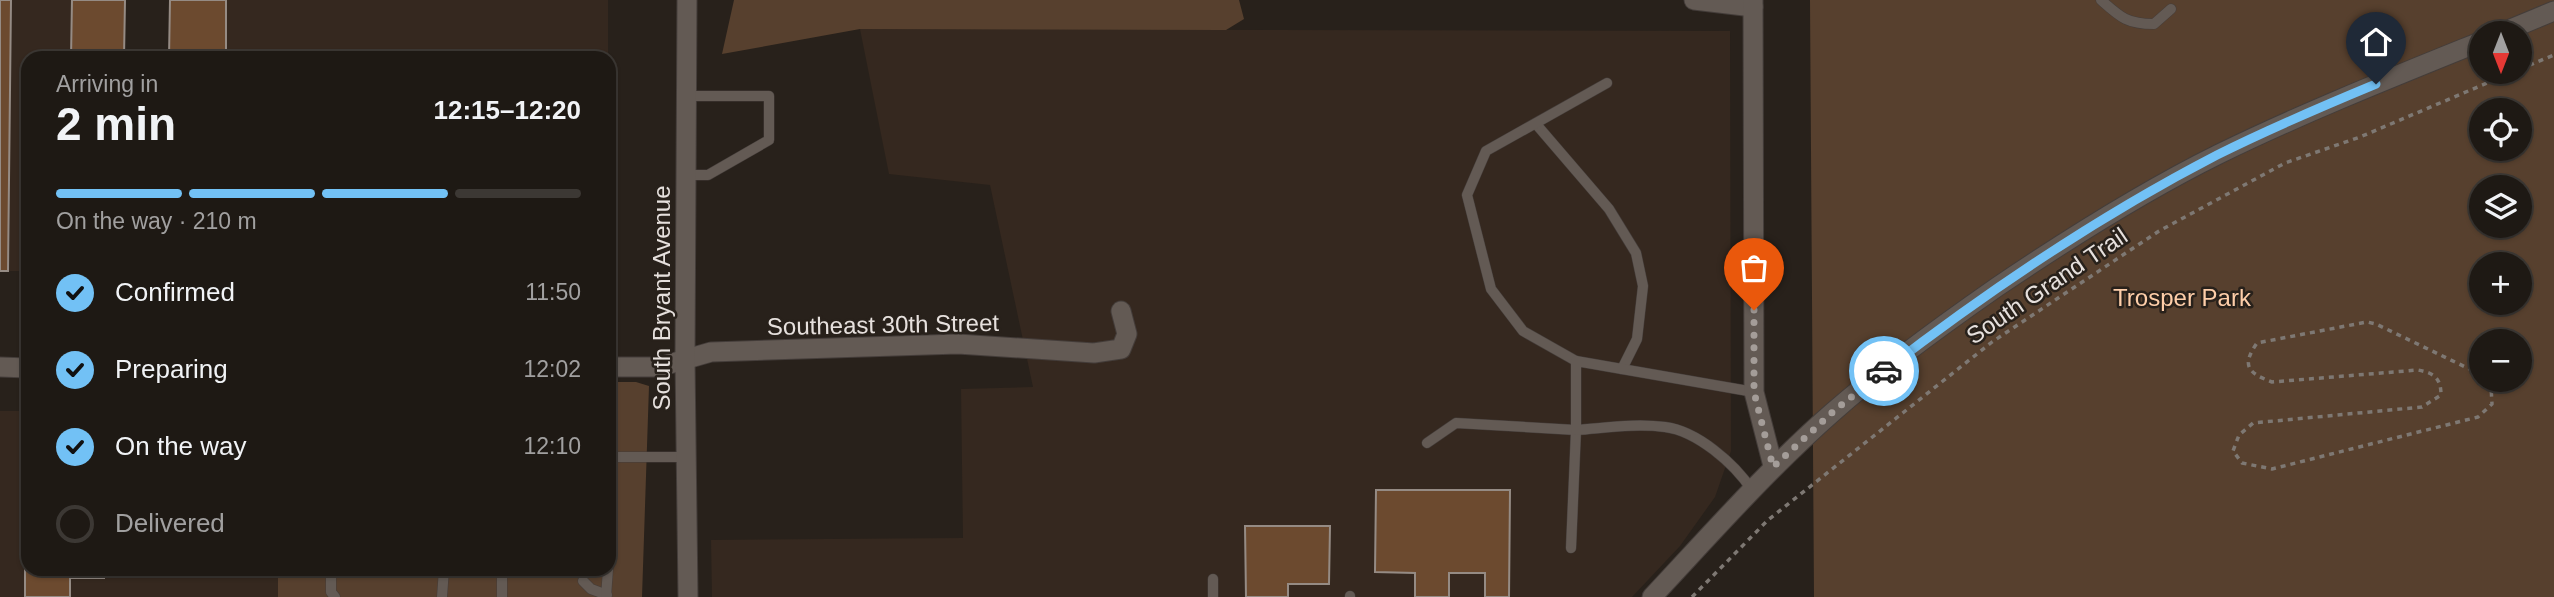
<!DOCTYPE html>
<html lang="en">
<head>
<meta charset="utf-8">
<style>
  :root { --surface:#1e1914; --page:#26221d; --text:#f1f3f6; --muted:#a1a0a0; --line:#3c3834; --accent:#72c1f5 }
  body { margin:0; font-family:Helvetica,sans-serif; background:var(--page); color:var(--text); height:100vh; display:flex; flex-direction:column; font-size:26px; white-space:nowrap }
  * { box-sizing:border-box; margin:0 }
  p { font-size:23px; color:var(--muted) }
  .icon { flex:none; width:38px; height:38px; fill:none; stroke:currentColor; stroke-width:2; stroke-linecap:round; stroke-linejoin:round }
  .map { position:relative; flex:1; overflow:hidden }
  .drawer { position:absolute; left:21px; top:51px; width:595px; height:525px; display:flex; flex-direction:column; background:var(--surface); border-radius:21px; box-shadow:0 2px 5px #0004,0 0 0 2px var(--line) }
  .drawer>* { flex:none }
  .needle { width:46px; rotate:180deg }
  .tools { position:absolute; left:2469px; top:21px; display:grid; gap:14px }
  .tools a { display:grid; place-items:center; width:63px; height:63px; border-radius:50%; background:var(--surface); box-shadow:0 2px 5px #0004,0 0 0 2px var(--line); font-size:35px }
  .pin { position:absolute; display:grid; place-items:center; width:60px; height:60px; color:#fff; margin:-72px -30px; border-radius:50% 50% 50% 0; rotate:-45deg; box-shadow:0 0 7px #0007 }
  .pin .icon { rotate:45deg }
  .courier { position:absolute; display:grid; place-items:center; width:70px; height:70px; margin:-35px; border:5px solid #72c1f5; border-radius:50%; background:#fff; color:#222; box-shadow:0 2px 9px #0007 }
  .headline em { font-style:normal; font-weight:700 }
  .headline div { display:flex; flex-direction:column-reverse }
  .headline { display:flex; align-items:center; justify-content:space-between; height:119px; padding:0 35px }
  h1 { font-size:46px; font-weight:700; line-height:52px }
  .bar { display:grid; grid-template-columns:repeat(4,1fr); gap:10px 7px; align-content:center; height:84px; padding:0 35px }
  .bar i { height:9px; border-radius:5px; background:var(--line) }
  .bar .current { background:var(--accent) }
  .bar p { grid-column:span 4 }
  ol { padding:0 35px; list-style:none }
  li { display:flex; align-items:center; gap:21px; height:77px }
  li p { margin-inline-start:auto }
  li .icon { padding:7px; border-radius:50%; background:var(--accent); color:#111; stroke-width:4 }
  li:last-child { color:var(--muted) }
  li i { width:38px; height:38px; border:4px solid var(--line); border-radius:50% }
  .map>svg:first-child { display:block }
</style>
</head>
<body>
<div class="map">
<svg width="2554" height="597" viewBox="0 0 2554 597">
  <rect width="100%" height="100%" fill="#28211b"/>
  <!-- built -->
  <g fill="#35281f">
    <path d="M11,0H72L71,58H28V271H9Z"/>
    <rect x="226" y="0" width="382" height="58"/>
    <path d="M860,29L1730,31L1731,451L1715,497L1680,546L1632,597H712L711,540L963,538L961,389L1033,387L990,185L889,174Z"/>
    <path d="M0,411H28V569H278V597H0Z"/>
  </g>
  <!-- green -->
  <g fill="#57402e" fill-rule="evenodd">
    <path d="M734,0H1239L1244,19L1226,30L860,29L722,54Z"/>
    <path d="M1810,0H2554V597H1814ZM2482,33H2520V72H2482ZM2482,110H2520V149H2482ZM2482,187H2520V226H2482ZM2482,264H2520V303H2482ZM2482,341H2520V380H2482Z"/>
    <path d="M609,382H636L649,386L642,597H278V569H609Z"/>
  </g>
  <!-- building -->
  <g fill="#6c4a2f" stroke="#958b84" stroke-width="2">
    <path d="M0,0H11L8,271H0Z"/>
    <path d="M72,0H125L124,58H71Z"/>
    <path d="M170,0H226V58H169Z"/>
    <path d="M25,477H28V569H104V578H70V597H25Z"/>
    <path d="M1376,490H1510L1509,597H1485V573H1449V597H1415V573L1375,572Z"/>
    <path d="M1245,526H1330L1329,584H1288V597H1246Z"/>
  </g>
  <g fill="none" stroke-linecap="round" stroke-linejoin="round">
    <defs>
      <g id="service">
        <path d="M2101,0C2120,17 2127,24 2154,24L2171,9"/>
        <path d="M1536,124L1609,209L1636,253L1643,286L1637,339L1622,369"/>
        <path d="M686,175H708L769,140V96H687"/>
        <path d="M1576,361L1523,331L1491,289L1467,195L1486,151L1607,83"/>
        <path d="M1427,443L1456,423L1576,430L1571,548"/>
        <path d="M609,457H687"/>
        <path d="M1752,490C1734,463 1697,431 1665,427C1635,423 1605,428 1576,430V361L1754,392"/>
        <path d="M331,569V592L335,597"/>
        <path d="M502,569V597"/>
        <path d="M583,581L591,589L607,595"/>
        <path d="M1350,596V597"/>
        <path d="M442,597L444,569"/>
        <path d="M606,597L608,569"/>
        <path d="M1213,597V579"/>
      </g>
      <g id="minor">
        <path d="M1694,0L1753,7"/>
        <path d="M1753,0L1754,392L1773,466"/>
        <path d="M0,367L28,368"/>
        <path d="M609,367H659L711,352L958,344L1094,353L1121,349L1127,334L1121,311"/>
      </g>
      <g id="tertiary">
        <path d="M687,0L685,360L688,597"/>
        <path d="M2501,33L2554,11"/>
        <path d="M1652,597C1711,534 1768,469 1833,412C1884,367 1941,326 1997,287C2068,239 2142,192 2219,154C2305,112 2393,77 2482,41"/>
      </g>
    </defs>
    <!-- service casing -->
    <use href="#service" stroke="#443d3a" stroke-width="11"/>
    <!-- minor casing -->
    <use href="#minor" stroke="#443d3a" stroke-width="21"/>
    <!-- tertiary casing -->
    <use href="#tertiary" stroke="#443d3a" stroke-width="21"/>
    <!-- path -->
    <g stroke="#7e7873" stroke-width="3.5" stroke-dasharray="5 5" stroke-linecap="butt">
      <path d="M2520,69L2554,55"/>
      <path d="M2482,375L2376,324L2367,322L2257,343C2241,366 2248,373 2272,382L2418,370C2434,373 2441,378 2441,395L2422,407L2253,423L2239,435L2233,451L2242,463L2272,469L2478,417L2492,404L2491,386L2486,380"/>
      <path d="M1692,597L1768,520L1992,342L2159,231L2285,163L2360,137L2513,72"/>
    </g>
    <!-- service -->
    <use href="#service" stroke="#635a54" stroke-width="10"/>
    <!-- minor -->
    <use href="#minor" stroke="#635a54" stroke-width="19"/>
    <!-- tertiary -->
    <use href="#tertiary" stroke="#635a54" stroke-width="19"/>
  </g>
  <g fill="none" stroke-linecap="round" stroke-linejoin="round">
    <!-- done -->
    <path stroke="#a49d99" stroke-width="7" stroke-dasharray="0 12.6" d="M1754,310V392L1773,467L1835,410L1884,371"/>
    <!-- route -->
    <path stroke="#72c1f5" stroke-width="9" d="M1884,371C1989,290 2099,216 2217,155C2269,129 2323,106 2376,84"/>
  </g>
  <g text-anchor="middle" stroke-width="5" stroke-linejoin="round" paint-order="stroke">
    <!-- street labels -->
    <g font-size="24" fill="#e6e0dd" stroke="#28211b">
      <text transform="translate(2047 286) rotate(-34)" y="8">South Grand Trail</text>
      <text transform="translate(662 298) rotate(-90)" y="8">South Bryant Avenue</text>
      <text transform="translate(883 325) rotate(-1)" y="8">Southeast 30th Street</text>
    </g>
    <!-- park labels -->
    <g font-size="24" fill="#fecea9" stroke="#28211b">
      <text x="2182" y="306">Trosper Park</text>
    </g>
  </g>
</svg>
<div class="tools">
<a><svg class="needle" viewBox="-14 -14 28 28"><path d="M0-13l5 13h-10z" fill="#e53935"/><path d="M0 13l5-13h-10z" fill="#a1a0a0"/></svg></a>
<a><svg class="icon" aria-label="locate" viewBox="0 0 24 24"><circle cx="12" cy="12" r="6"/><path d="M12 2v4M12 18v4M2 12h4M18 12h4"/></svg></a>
<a><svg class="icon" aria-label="layers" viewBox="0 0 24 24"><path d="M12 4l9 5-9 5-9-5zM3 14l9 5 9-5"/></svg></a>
<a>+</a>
<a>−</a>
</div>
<div class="pin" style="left:1754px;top:310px;background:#ea580c"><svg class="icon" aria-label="bag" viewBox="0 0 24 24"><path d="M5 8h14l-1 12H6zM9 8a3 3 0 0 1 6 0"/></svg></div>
<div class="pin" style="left:2376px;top:84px;background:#1f2937"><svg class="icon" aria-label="home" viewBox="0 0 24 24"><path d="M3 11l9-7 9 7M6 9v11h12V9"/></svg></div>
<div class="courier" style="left:1884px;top:371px"><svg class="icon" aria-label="car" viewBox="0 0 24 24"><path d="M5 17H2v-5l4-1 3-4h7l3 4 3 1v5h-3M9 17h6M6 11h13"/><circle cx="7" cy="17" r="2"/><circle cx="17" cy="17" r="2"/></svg></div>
<section class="drawer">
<div class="headline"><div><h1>2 min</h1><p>Arriving in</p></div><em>12:15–12:20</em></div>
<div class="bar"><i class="current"></i><i class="current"></i><i class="current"></i><i></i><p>On the way · 210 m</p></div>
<ol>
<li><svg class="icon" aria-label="check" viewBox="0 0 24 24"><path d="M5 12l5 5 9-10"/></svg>Confirmed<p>11:50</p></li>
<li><svg class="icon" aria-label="check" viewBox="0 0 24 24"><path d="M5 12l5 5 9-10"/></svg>Preparing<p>12:02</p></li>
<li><svg class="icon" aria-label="check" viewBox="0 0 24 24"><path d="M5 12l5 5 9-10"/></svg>On the way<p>12:10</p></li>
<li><i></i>Delivered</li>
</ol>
</section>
</div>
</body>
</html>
